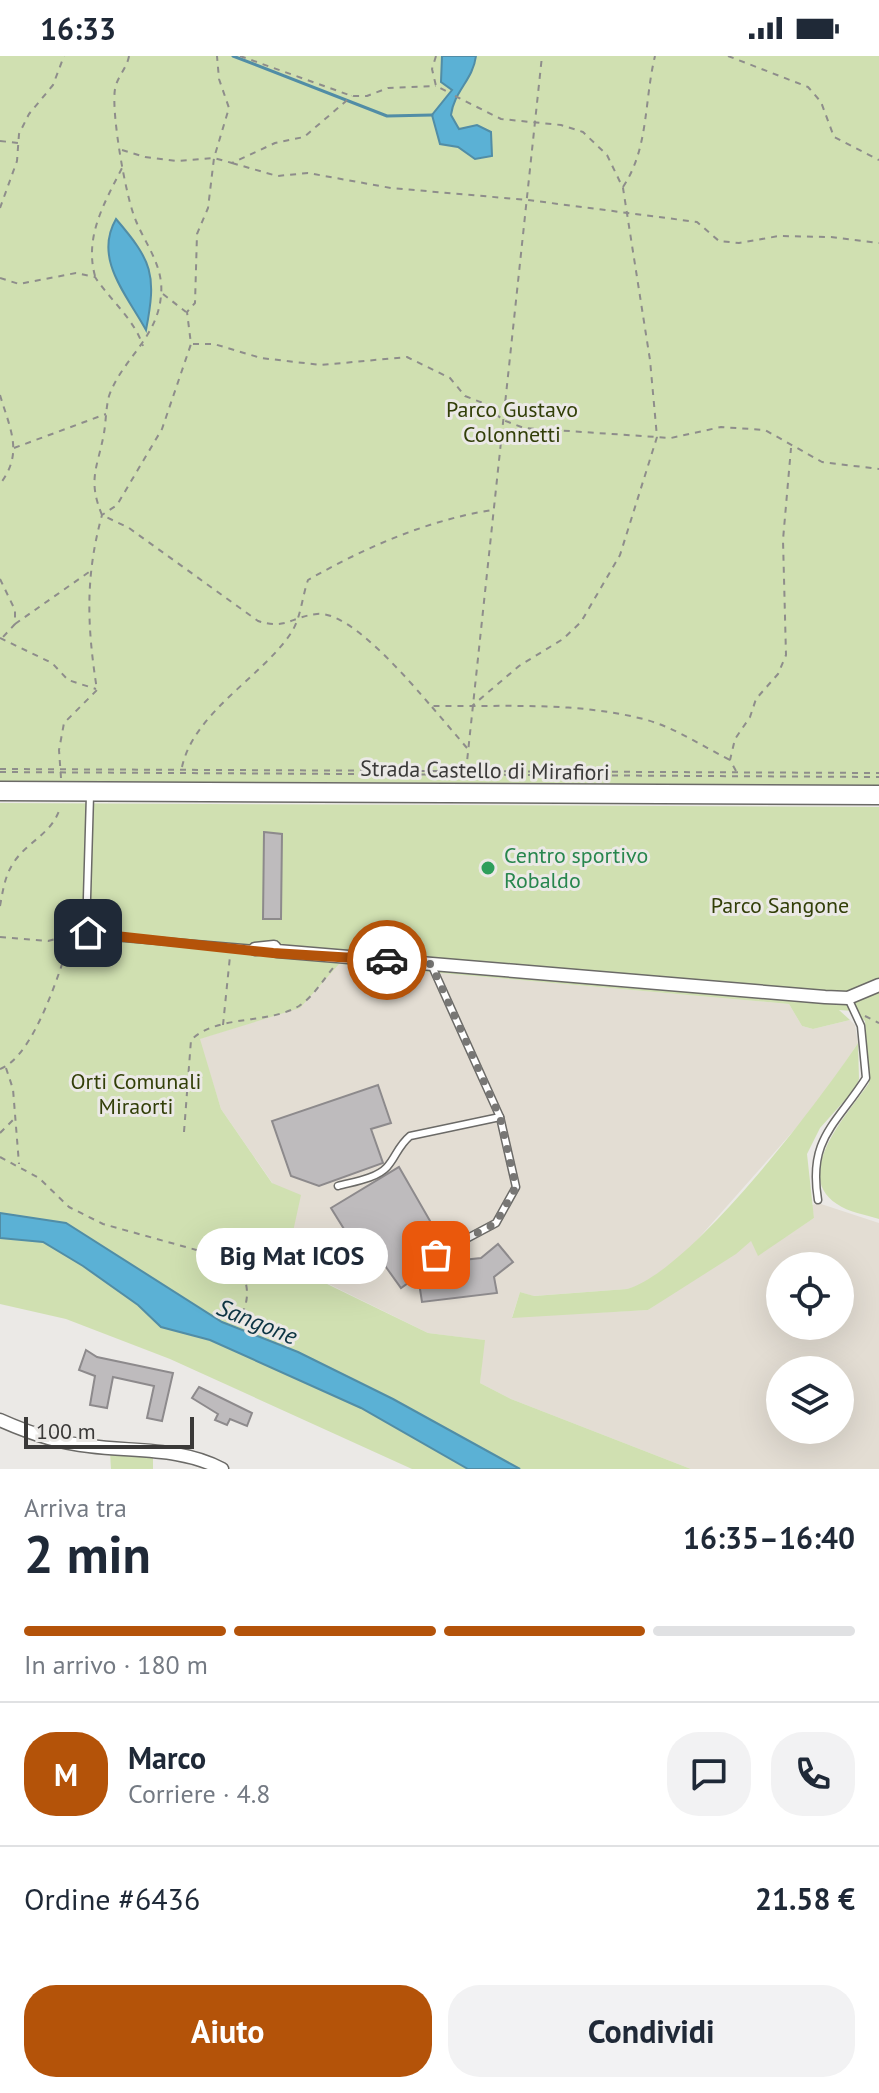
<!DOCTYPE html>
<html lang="it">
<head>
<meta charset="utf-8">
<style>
  :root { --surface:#fff; --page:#f2f2f3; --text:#1f2937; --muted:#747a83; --line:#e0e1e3; --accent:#b45309 }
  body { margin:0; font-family:"PT Sans",sans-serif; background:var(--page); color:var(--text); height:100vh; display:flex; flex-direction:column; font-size:30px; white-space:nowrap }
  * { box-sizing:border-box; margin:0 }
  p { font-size:26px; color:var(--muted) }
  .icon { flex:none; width:44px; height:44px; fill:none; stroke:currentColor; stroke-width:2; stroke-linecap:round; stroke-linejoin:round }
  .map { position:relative; height:1413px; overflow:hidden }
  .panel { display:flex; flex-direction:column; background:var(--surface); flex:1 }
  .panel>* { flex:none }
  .buttons { position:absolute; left:766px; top:1196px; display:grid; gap:16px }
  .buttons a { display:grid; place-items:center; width:88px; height:88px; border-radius:50%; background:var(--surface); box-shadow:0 8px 32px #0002; font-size:40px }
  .scale { position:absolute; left:24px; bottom:20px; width:170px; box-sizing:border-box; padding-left:8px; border:4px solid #3a3938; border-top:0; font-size:22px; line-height:28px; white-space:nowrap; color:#3a3938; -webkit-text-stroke:6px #ebe9e6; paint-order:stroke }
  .pin { position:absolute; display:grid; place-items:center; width:68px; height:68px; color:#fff; margin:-34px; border-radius:16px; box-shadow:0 4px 12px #0006 }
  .courier { position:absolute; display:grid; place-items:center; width:80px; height:80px; margin:-40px; border:6px solid #b45309; border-radius:50%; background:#fff; color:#222; box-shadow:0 2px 10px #0007 }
  .bubble { position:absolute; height:56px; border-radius:28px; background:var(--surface); box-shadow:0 8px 32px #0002; font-size:26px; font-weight:700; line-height:56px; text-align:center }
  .headline em { font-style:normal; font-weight:700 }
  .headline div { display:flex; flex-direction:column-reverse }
  .headline { display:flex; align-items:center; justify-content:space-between; height:136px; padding:0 24px }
  h1 { font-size:52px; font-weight:700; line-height:60px }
  .bar { display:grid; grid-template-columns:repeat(4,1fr); gap:12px 8px; align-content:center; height:96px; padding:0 24px }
  .bar i { height:10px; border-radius:6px; background:var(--line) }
  .bar .on { background:var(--accent) }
  .bar p { grid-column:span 4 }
  .line { display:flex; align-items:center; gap:20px; padding:0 24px; border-top:2px solid var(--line) }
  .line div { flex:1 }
  .round { display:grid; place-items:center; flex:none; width:84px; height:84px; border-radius:32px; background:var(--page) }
  .action { display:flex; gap:16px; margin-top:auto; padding:16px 24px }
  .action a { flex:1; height:92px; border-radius:32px; background:var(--accent); color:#fff; font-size:32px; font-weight:700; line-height:92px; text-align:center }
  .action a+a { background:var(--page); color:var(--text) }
  .status { display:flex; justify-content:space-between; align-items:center; height:56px; padding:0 40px; background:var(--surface); direction:ltr }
  .status svg { height:22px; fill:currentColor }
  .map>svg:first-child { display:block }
</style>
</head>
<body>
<div class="status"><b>16:33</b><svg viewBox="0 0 49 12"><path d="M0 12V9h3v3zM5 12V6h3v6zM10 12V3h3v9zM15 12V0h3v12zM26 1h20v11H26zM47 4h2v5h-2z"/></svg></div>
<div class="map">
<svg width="879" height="1413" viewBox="0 0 879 1413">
  <rect width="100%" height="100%" fill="#ebe9e6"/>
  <!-- built -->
  <path fill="#e3ddd3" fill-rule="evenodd" d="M338,908L789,948L802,970L813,973L850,964L855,969L858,987L818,1047L682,1201L641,1229L627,1233L533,1240L520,1236L512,1261L648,1254L751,1184L758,1199L814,1162L812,1149L818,1147L879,1167V1413H691L511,1343L480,1327L484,1284L428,1277L286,1207L273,1128L221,1053L199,983L299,952ZM780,1210H840V1270H780ZM780,1314H840V1374H780Z"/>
  <!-- green -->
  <g fill="#d0e0b1">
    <path d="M0,0H879V732L0,728Z"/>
    <path d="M0,747L879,751V1163C866,1159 848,1156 837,1148C790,1118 851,1054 869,1027L865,965L853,955L839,954L850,964L813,973L802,970L789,948L339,908L300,952L200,983L221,1053L272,1127L301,1139L286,1208L428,1277L485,1284L480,1327L511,1343L691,1413H520L396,1344L298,1296L222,1266L66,1167L0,1157Z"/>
    <path d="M858,987L859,1023L855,1033L820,1072L807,1098L814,1162L758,1200L751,1185L736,1198L648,1254L512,1262L520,1236L534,1240L627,1233C691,1215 819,1046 858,987Z"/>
    <path d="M0,1182L43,1186L83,1210L138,1249L161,1271L210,1284L361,1352L468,1413H412L170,1303L66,1263L0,1248Z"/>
    <path d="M110,1396H153V1413H111Z"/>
  </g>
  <!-- water -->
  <g fill="#5bb1d5" stroke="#518da6" stroke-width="2">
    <path d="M442,0H476C473,24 454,35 451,59L459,73L477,69L491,76L492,100L475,103L458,91L440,88L432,59L452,34L441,26Z"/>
    <path d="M116,163C152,205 157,218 146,274C127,239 93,203 116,163Z"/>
    <path d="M0,1157L66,1167L222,1266L298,1296L393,1343L520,1413H468L361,1352L210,1284L161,1271L138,1249L83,1210L43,1186L0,1182Z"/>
  </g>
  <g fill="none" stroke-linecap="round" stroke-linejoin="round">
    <!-- stream -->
    <path stroke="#518da6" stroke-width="3" d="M233,0L387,60L432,59"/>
  </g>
  <!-- building -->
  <g fill="#bebbbd" stroke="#8d8a8c" stroke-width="2">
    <path d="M264,776L282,778L281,863H263Z"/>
    <path d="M378,1029L391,1067L371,1073L383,1107L319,1130L291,1120L272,1065Z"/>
    <path d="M399,1111L437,1177L416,1188L435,1215L444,1206L481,1202L498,1188L513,1206L494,1221L497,1237L422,1246L418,1220L401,1232L383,1207L370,1215L331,1152Z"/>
    <path d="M86,1294L97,1301L173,1317L162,1365L147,1362L154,1330L113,1321L107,1352L90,1349L95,1320L79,1314Z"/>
    <path d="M199,1331L252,1357L247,1370L230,1363L227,1369L215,1364L218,1358L192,1342Z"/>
  </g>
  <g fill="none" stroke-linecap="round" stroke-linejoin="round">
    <defs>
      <g id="lane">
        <path d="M86,876L90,739"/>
        <path d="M89,879L86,882L83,879L86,876L89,879L255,893"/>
        <path d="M431,908L500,1061L516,1131L496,1167L436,1199"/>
        <path d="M338,1130C352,1126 376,1123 387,1111C396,1101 398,1090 410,1080L500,1061"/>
        <path d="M818,1144C808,1083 835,1070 866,1022L861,970L848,942"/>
      </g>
      <g id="street">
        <path d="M255,893L274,891L277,895L825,941L848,942L879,929"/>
        <path d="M0,1364C29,1377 58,1387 89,1390C134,1396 181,1391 222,1413"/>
      </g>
      <path id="secondary" d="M0,735L879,739"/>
    </defs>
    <!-- lane casing -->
    <use href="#lane" stroke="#6b6a67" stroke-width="9"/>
    <!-- street casing -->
    <use href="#street" stroke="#6b6a67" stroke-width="15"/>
    <!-- secondary casing -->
    <use href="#secondary" stroke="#6b6a67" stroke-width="21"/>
    <!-- path -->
    <g stroke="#8e8d8b" stroke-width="2" stroke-dasharray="6 6" stroke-linecap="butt">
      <path d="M129,0C127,12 117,21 115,33C111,57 126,143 136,165C146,189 164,211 161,239C158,282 122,303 109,340C106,351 106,365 104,377C98,411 87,423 102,459L129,472L258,565C287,574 290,561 317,558C350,554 411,627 431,650C503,651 576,645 647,664C675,672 704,691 730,704"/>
      <path d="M240,0L352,40H367L388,32L436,30"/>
      <path d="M436,0L432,13L436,30L450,37"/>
      <path d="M728,0L808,31L821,46L834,81L879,104"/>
      <path d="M455,40L501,63L561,69L583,76L607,99L623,132L650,304L657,381L620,499L581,566L563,583L519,610L472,650"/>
      <path d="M0,85L19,87"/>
      <path d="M122,94L145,101L176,105L214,102L232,107L275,87L304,81L352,40"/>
      <path d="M232,107L277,120L308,117L391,132L528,144L697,166L719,185L739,187L779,180L831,181L879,187"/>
      <path d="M623,131C649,92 644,45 655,0"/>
      <path d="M0,152L17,105L19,78L29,58L53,29L64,0"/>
      <path d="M95,220C84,180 105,146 123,110"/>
      <path d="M0,222L19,228L76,217L95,221C111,245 134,263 143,290"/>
      <path d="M163,238L186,256"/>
      <path d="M193,288H214L261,302L321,309L407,301L450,322L465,340L483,347L503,364L524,372L671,382L721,371L765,374L822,406L879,413"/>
      <path d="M0,339C10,373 24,397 0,428"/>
      <path d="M14,392L106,358"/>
      <path d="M0,523L15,554V568L3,581"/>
      <path d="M15,568L89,516"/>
      <path d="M0,582L52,607L68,624L96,633"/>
      <path d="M432,651L467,692"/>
      <path d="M182,711C194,656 262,621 291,577C301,562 302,541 308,524C364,492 428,464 492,454"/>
      <path d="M0,713L879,717"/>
      <path d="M466,715L542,0"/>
      <path d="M736,715L730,704L735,683L750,661L756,643L778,618L786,599L783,484L791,392"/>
      <path d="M0,716L879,721"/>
      <path d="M61,722L59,694L64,667L97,634C87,570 85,521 102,459L117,449L162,373L191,288L187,256L195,247L197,178L208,152L214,102L229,52L219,23L217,0"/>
      <path d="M0,850C3,834 5,819 14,806C28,785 52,778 60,752"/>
      <path d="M0,881L48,885L70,879"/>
      <path d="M865,960L879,967"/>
      <path d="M223,969L230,900"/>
      <path d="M6,1012L13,1033L19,1108"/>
      <path d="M0,1013C35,1000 61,911 72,878"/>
      <path d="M184,1076L191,984C218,958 267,969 299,950C313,941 323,924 333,912"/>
      <path d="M0,1077L15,1062"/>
      <path d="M0,1101L39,1122L69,1151L103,1168L236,1205C251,1229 251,1248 234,1271"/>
    </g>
    <!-- lane -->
    <use href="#lane" stroke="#fff" stroke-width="6"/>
    <!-- street -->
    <use href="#street" stroke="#fff" stroke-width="12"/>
    <!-- secondary -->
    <use href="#secondary" stroke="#fff" stroke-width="18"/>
  </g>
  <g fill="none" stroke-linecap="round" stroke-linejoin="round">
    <!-- done -->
    <path stroke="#787775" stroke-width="8" stroke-dasharray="0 14.4" d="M387,904L431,908L500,1061L516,1131L496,1167L436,1199"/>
    <!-- route -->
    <path stroke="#b45309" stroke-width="10" d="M88,877L273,897L387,904"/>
  </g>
  <!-- markers -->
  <circle fill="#2e9e5b" stroke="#ebe9e6" stroke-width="3" cx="488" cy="812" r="8"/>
  <g text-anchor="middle" stroke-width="6" stroke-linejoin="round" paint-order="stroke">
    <!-- park labels -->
    <g font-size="22" fill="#323f08" stroke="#ebe9e6">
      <text x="512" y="361">Parco Gustavo<tspan x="512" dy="25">Colonnetti</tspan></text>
      <text x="780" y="857">Parco Sangone</text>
      <text x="136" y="1033">Orti Comunali<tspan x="136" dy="25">Miraorti</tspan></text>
    </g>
    <!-- street labels -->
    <g font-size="22" fill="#3a3938" stroke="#ebe9e6">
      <text transform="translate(485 714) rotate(1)" y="8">Strada Castello di Mirafiori</text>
    </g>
    <!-- leisure labels -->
    <g font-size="22" fill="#27864d" stroke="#ebe9e6" text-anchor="start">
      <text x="504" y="807">Centro sportivo<tspan x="504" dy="25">Robaldo</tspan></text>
    </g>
    <!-- water labels -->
    <g font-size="24" font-style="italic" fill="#0c3443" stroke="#ebe9e6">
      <text transform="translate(257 1266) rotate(22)" y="8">Sangone</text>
    </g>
  </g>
</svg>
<div class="buttons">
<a><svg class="icon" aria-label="locate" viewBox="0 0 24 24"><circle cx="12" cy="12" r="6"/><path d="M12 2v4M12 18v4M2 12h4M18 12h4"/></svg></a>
<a><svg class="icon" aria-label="layers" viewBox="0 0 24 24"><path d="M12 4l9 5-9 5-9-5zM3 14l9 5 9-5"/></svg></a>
</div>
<div class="scale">100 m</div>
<div class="pin" style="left:436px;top:1199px;background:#ea580c"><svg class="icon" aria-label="bag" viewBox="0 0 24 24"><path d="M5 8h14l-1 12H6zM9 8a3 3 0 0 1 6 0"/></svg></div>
<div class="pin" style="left:88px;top:877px;background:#1f2937"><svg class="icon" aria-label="home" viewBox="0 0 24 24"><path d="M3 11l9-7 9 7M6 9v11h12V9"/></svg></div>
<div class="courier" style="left:387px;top:904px"><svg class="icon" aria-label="car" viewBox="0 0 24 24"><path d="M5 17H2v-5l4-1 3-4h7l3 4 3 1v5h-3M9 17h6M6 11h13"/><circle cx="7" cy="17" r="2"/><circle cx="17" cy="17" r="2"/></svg></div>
<div class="bubble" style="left:196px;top:1172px;width:192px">Big Mat ICOS</div>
</div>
<section class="panel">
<div class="headline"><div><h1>2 min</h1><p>Arriva tra</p></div><em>16:35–16:40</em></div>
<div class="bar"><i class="on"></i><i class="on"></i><i class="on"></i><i></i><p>In arrivo · 180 m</p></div>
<div class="line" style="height:144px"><b class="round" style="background:var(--accent);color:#fff">M</b><div><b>Marco</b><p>Corriere · 4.8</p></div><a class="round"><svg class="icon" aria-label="chat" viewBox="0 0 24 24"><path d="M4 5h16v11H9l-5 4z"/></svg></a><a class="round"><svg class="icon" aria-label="phone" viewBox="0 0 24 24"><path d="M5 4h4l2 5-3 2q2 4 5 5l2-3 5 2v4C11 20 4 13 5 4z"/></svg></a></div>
<div class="line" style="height:104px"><div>Ordine #6436</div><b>21.58 €</b></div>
<div class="action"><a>Aiuto</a><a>Condividi</a></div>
</section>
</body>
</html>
